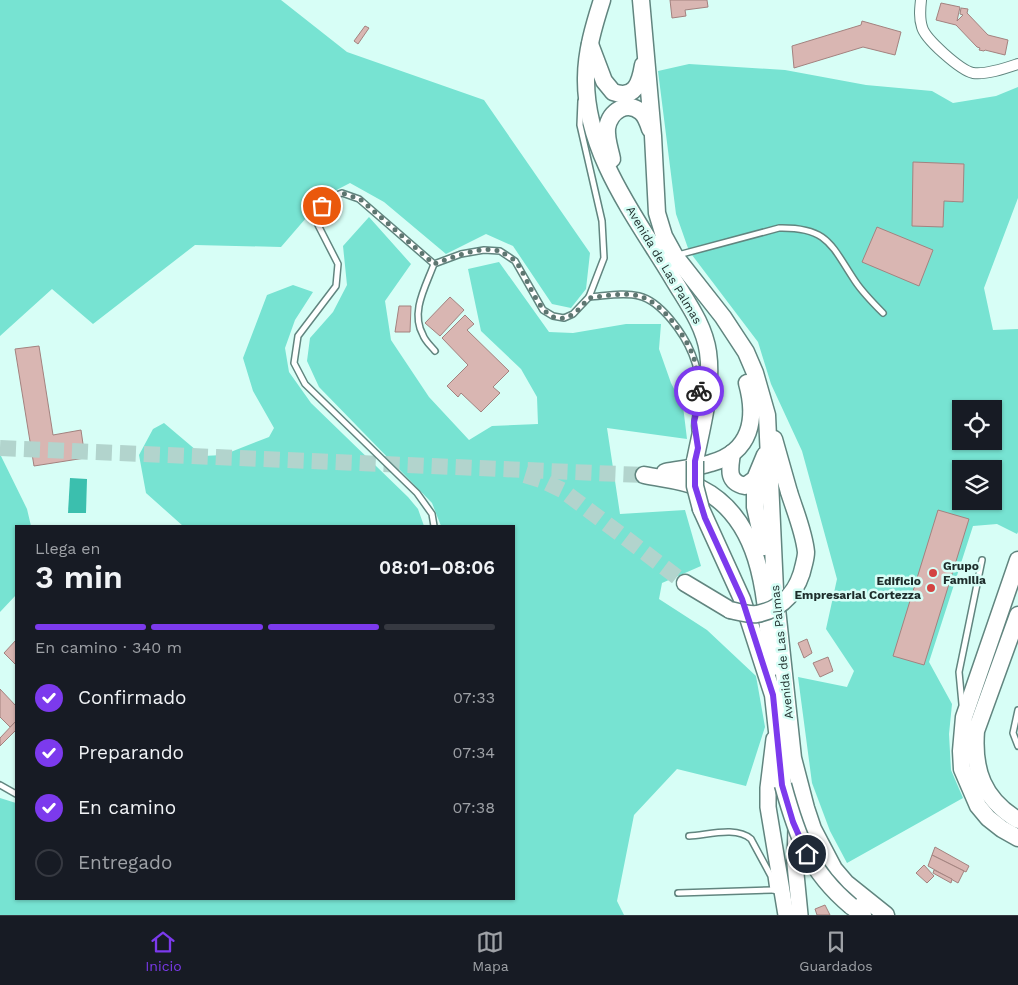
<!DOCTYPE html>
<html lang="es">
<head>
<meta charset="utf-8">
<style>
  :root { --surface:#171b24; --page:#242831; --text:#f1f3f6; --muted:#9ea1a6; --line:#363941; --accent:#7c3aed }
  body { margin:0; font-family:"Work Sans",sans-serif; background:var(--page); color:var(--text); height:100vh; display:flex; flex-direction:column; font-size:19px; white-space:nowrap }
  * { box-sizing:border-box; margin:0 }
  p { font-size:16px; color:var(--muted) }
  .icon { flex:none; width:28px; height:28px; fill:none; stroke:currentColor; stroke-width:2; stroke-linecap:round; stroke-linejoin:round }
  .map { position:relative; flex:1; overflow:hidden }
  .details { position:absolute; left:15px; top:525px; width:500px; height:375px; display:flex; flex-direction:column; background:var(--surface); border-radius:0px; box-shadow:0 1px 4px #0004 }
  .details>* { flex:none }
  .fabs { position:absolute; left:952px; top:400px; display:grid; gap:10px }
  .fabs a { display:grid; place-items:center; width:50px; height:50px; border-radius:0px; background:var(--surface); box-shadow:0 1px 4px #0004; font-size:25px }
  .pin { position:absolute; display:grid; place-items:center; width:42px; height:42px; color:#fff; margin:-21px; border:2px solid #fff; border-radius:50%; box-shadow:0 1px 5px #0007 }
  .courier { position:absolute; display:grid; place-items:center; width:50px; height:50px; margin:-25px; border:4px solid #7c3aed; border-radius:50%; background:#fff; color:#222; box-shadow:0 1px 6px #0007 }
  .headline em { font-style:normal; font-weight:600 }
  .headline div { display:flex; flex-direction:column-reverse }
  .headline { display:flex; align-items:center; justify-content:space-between; height:85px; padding:0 20px }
  h1 { font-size:32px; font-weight:600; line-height:38px }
  .bar { display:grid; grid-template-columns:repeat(4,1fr); gap:8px 5px; align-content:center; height:60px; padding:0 20px }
  .bar i { height:6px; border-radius:4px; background:var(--line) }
  .bar .selected { background:var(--accent) }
  .bar p { grid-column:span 4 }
  ol { padding:0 20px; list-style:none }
  li { display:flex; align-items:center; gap:15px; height:55px }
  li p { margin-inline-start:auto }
  li .icon { padding:5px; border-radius:50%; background:var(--accent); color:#fff; stroke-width:4 }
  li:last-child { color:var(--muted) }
  li i { width:28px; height:28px; border:2px solid var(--line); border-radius:50% }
  .menu { display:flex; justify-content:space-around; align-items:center; height:70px; border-top:1px solid var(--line); background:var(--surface); font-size:14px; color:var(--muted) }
  .menu a { display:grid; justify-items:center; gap:2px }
  .menu .selected { color:var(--accent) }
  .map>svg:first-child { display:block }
</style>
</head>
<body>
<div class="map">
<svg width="1018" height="915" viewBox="0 0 1018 915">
  <rect width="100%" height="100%" fill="#d7fef6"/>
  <!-- green -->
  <g fill="#77e3d2" fill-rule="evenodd">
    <path d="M0,0H281L347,52L484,100L590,253L586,289L571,308L552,304L513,246L486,234L446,254L384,202L350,183L325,196L281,247L195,245L93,324L52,289L0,336Z"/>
    <path d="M689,64L785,70L866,85L932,91L953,103L996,96L1018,87V198L984,288L993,330L1018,329V532L1017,534L997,524L973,526L929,662L952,704L949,734L951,770L963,798L847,863L830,831L812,783L798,677L847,687L854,671L826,629L837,579L802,451L771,384L758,342L689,251L676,214L658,71ZM961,409H994V441H961ZM961,469H994V501H961Z"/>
    <path d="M369,217L411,264L385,301L391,340L429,397L469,440L492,426L538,424L537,397L521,369L481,331L468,269L499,262L549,332L573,333L626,324H661L659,349L671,383L683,406L687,439L607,428L620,514L685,510L701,566L662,583L659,599L707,630L756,676L765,727L746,786L677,769L634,815L617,901L624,915H0V798L16,803V899H514V526H441L432,503L319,387L307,361L310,338L333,312L347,285L343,246Z"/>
    <path d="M293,285L313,292L295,320L285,348L289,372L311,403L408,497L418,509L424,526H183L146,493L139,455L153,429L164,423L203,456L223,455L269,437L274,428L253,391L243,358L267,295Z"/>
    <path d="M0,454L27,509L31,526H16V595L0,612Z"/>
  </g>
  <!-- water -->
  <path fill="#3bbfae" d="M70,478L87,479L86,513H68Z"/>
  <!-- building -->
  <g fill="#d9b6b2" stroke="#a3827f">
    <path d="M670,0H707L708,7L685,10L686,16L672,18Z"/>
    <path d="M941,3L960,7L957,21L963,15L960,14L961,8L968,9L967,13L988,35L1008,40L1005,55L985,50L984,51L979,50L980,48L977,47L956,25L936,20Z"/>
    <path d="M862,21L901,32L895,55L863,47L794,68L792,46L861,25Z"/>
    <path d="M365,26L369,28L358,44L354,41Z"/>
    <path d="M913,162L964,164L963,202L944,201L943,227L912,226Z"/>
    <path d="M877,227L933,250L919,286L862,262Z"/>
    <path d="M450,297L464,310L440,336L425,323Z"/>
    <path d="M399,306H411L410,332H395Z"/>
    <path d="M465,315L474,324L467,330L509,371L493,387L500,393L481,412L461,393L458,397L447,386L468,365L442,338Z"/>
    <path d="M39,346L53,435L81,430L85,458L34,466L15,349Z"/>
    <path d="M938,510L969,519L924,665L893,656Z"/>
    <path d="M807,639L812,653L804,658L798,643Z"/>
    <path d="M16,640V665L4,653Z"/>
    <path d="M828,657L833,671L820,677L813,663Z"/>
    <path d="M0,689L16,706V721L10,727L0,717Z"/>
    <path d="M16,721V730L0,746V738Z"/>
    <path d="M935,847L969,866L966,872L932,855Z"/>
    <path d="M932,855L964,871L958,883L928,866Z"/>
    <path d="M924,865L934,876L927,883L916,873Z"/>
    <path d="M934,870L952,879L951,883L933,873Z"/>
    <path d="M825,905L830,915H817L815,909Z"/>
  </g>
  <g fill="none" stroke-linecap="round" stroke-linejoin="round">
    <!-- primary-tunnel -->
    <g stroke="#b2d4cd" stroke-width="16" stroke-dasharray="16 8" stroke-linecap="butt">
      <path d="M0,448L644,475"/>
      <path d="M525,475L541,480L562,490L685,583"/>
    </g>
    <defs>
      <g id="lane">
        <path d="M678,255L779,228C828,227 831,245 855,281C863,293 873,303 883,313"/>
        <path d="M434,264C426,286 410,312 423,335C425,341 431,346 435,351"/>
        <path d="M589,297C605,296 623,292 639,296C661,301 684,334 692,354C697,366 700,382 700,396C699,408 693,418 695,430"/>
        <path d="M434,526L432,514L417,493L305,384L294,363L298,336L336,286L338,264L317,223L322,206L331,197L342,193L359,199L434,264L461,254L484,250L500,251L515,261L543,310L553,316L564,318L573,314L589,297L604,258L602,221L580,125L581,101"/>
        <path d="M962,704L959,672L982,560"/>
        <path d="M1018,710L1013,733L1018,746"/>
        <path d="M0,785L16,794"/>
        <path d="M689,836C708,835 736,826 751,839L771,876L773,890L779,892"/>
        <path d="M678,893L773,890"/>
      </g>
      <path id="street" d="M921,0C920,9 919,18 922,27C925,39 960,70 973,73C986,75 1006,68 1018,64"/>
      <g id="secondary">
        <path d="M774,739L768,788V807L786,915"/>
        <path d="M796,827L795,864L800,915"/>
      </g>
      <g id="primary">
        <path d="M602,0C594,25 586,52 586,78C585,152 635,216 672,277C686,301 704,324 708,352C713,388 702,425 695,461"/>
        <path d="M641,0L653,136L657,213L664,236L675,256L723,317L746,352L755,373L767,415L775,590L793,758L806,808L813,829L834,869L846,883L886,915"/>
        <path d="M590,44L604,81L613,92C635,100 640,83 643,65"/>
        <path d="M612,159C610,149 606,139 607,128C610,111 627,100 641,112C646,116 648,123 650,129"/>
        <path d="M774,439L789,492"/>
        <path d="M732,453C730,468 726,482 745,486L755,479L765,455"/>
        <path d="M665,472C680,469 696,468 711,463C751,452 757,419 747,383"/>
        <path d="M644,475C663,479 683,480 700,488C766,521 766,605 771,668"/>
        <path d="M755,479V507L764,547"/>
        <path d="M701,509L742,599L773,695L783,785"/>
        <path d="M1018,560L964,717L961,751L962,769L978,806L988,818L1002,829L1018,838"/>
        <path d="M685,583L730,610"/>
        <path d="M1018,615L976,731C973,770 983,799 1018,820"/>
        <path d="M851,906L863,915"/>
      </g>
    </defs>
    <!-- lane casing -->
    <use href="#lane" stroke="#61857f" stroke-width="8"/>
    <!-- street casing -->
    <use href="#street" stroke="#61857f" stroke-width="12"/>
    <!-- secondary casing -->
    <use href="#secondary" stroke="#61857f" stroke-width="18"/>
    <!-- primary casing -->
    <use href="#primary" stroke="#61857f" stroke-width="19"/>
    <!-- lane -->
    <use href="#lane" stroke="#fff" stroke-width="5"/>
    <!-- street -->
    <use href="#street" stroke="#fff" stroke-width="10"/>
    <!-- secondary -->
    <use href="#secondary" stroke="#fff" stroke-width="15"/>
    <!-- primary -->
    <use href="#primary" stroke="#fff" stroke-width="16"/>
    <defs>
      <g id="primary-bridge">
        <path d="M695,461V486L701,509"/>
        <path d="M730,610C739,612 748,615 757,614C784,609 799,589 804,564C805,560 806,556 806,552C804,532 795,511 789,492"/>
        <path d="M783,785C797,836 809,871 851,906"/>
      </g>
    </defs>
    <!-- primary-bridge casing -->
    <use href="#primary-bridge" stroke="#61857f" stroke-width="19" stroke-linecap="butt"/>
    <!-- primary-bridge -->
    <use href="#primary-bridge" stroke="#fff" stroke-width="16"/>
  </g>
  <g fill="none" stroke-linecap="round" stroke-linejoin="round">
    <!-- done -->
    <path stroke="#5e7671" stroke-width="5" stroke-dasharray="0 9" d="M322,206L331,197L342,193L360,199L434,264C451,258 483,244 501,252C505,254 512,258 515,261C529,275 541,335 573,314C579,310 584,303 589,298C605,296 623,292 639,296C661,301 683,333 692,353C697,365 698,378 699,391"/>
    <!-- route -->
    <path stroke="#7c3aed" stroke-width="6" d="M699,391L700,397L694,422L698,448L695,461V486L705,518L742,599L773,695L782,785L793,822L807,854"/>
  </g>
  <!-- markers -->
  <g fill="#d34442" stroke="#d7fef6" stroke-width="2">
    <circle cx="933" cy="573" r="5"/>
    <circle cx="931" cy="588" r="5"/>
  </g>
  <g text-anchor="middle" stroke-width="5" stroke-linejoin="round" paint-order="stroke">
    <!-- street labels -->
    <g font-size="12" fill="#1d2c2a" stroke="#d7fef6">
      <text transform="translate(664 265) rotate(59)" y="4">Avenida de Las Palmas</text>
      <text transform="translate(782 652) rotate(-96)" y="4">Avenida de Las Palmas</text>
    </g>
    <!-- poi labels -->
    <g font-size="12" font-weight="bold" fill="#1d2c2a" stroke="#d7fef6" text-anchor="start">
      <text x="943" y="570">Grupo<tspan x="943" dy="14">Familia</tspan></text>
      <text x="921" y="585" text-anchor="end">Edificio<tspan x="921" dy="14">Empresarial Cortezza</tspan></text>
    </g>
  </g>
</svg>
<div class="fabs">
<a><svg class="icon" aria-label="locate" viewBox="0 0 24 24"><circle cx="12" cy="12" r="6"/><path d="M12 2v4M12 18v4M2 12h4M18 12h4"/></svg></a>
<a><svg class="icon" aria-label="layers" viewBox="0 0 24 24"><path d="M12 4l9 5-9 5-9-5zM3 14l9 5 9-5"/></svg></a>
</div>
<div class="pin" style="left:322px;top:206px;background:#ea580c"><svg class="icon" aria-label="bag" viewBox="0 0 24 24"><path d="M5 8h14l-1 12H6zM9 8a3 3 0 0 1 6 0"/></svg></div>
<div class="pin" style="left:807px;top:854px;background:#1f2937"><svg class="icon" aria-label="home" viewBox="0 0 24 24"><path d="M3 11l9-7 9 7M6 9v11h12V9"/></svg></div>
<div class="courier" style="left:699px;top:391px"><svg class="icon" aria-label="bike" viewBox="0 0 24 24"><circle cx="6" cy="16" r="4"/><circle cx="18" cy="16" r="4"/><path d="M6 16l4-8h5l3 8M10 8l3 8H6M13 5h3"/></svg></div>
<section class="details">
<div class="headline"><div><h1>3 min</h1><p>Llega en</p></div><em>08:01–08:06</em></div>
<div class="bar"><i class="selected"></i><i class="selected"></i><i class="selected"></i><i></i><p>En camino · 340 m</p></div>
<ol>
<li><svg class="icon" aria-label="check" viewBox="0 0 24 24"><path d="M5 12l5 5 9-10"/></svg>Confirmado<p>07:33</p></li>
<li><svg class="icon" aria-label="check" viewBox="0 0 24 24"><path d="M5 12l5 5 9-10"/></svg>Preparando<p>07:34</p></li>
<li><svg class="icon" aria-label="check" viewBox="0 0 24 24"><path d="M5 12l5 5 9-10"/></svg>En camino<p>07:38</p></li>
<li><i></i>Entregado</li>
</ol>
</section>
</div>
<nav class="menu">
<a class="selected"><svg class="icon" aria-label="home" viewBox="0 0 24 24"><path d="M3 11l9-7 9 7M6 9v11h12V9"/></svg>Inicio</a>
<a><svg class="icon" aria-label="map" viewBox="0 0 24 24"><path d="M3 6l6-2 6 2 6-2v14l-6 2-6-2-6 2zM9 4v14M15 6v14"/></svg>Mapa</a>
<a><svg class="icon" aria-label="saved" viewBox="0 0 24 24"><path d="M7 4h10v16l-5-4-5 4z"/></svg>Guardados</a>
</nav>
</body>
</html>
